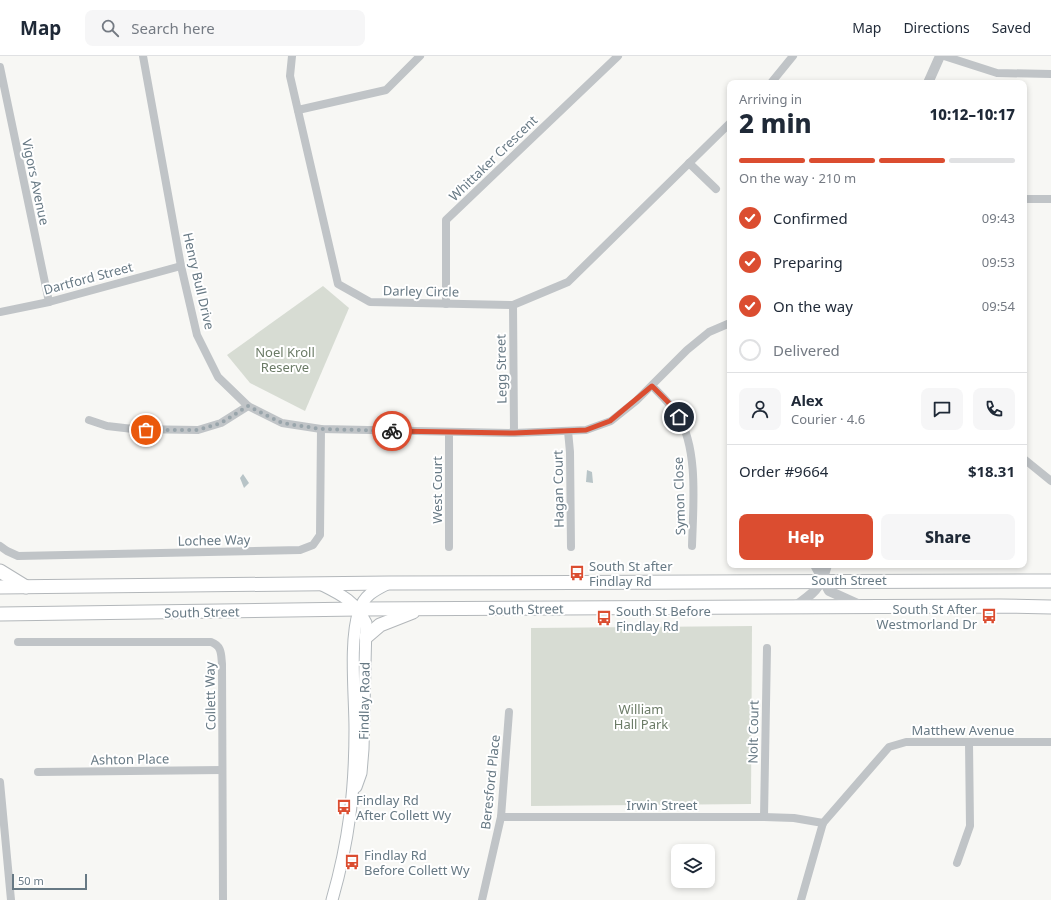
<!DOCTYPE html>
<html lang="en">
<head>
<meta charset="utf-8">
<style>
  :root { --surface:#fff; --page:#f6f6f7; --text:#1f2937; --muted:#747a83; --line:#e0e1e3; --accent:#db4d30 }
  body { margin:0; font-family:"Noto Sans",sans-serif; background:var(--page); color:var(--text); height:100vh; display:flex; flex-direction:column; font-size:15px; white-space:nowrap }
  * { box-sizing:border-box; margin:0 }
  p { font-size:13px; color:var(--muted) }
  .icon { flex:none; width:22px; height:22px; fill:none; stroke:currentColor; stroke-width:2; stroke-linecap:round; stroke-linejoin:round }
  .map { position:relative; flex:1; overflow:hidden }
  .drawer { position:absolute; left:727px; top:24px; width:300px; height:488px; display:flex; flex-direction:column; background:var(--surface); border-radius:8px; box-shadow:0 2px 6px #0003 }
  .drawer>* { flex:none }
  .tools { position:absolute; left:671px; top:788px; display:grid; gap:8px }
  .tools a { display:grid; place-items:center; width:44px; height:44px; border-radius:8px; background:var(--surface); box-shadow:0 2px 6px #0003; font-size:20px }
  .scale { position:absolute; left:12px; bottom:10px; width:75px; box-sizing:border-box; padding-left:4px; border:2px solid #677984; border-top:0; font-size:11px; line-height:14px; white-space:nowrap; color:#677984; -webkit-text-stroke:3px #fff; paint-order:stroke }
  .pin { position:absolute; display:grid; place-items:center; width:34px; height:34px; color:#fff; margin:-17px; border:2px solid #fff; border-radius:50%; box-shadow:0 1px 4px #0007 }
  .courier { position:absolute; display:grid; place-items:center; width:40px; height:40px; margin:-20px; border:3px solid #db4d30; border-radius:50%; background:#fff; color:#222; box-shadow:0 1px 5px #0007 }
  .headline em { font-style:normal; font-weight:800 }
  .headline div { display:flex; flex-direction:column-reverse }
  .headline { display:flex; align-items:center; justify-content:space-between; height:68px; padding:0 12px }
  h1 { font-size:26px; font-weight:800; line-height:30px }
  .bar { display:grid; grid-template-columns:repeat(4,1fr); gap:6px 4px; align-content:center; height:48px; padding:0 12px }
  .bar i { height:5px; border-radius:3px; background:var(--line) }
  .bar .on { background:var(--accent) }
  .bar p { grid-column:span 4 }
  .line { display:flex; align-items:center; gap:10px; padding:0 12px; border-top:1px solid var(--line) }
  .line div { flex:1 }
  .round { display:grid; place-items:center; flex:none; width:42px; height:42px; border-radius:8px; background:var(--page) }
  ol { padding:0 12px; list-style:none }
  li { display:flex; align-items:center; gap:12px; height:44px }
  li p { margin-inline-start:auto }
  li .icon { padding:4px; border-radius:50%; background:var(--accent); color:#fff; stroke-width:4 }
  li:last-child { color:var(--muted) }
  li i { width:22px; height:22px; border:2px solid var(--line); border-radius:50% }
  .action { display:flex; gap:8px; margin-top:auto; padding:8px 12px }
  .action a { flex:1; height:46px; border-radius:8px; background:var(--accent); color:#fff; font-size:16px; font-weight:800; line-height:46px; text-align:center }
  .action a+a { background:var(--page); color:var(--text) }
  header { display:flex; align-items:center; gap:24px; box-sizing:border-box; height:56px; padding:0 20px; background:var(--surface); border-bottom:1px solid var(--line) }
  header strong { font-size:19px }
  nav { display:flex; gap:22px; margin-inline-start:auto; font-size:14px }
  .search { width:280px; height:36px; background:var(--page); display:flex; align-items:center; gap:10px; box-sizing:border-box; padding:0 14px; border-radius:8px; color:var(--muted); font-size:15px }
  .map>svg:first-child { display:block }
</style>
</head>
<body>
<header>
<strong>Map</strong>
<div class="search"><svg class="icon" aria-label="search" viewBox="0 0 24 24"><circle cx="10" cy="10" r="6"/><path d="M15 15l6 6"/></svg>Search here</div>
<nav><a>Map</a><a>Directions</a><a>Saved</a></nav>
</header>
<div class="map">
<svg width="1051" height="844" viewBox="0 0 1051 844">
  <rect width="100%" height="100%" fill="#f7f7f4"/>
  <!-- green -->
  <g fill="#d7dcd3">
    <path d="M323,230L349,252L305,355L250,327L227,299Z"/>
    <path d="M752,570L751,748L531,750V572Z"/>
  </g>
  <!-- water -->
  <g fill="#b8c4c7">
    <path d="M587,414L592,416L593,427L586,426Z"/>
    <path d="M243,418L249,427L244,432L240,422Z"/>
  </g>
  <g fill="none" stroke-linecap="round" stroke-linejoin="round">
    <defs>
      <g id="secondary">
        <path d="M320,528C342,539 355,545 366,567L363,693L361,717L356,731"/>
        <path d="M332,844C349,785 355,734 355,673C355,640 349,584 359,555C364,539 375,534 389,527"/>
      </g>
      <g id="trunk">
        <path d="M0,515L26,531"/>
        <path d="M0,531L389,527L1051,525"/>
        <path d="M0,558L359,553L1000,550L1051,551"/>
        <path d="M366,581L380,569L413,556"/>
      </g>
    </defs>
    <!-- secondary casing -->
    <use href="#secondary" stroke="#b2b8bc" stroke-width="13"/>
    <!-- trunk casing -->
    <use href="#trunk" stroke="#b3b7ba" stroke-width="15"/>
    <!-- minor -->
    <g stroke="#c0c4c7" stroke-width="8">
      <path d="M143,0L181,210L197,279L218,321L248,350L282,367L321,373L514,377L586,374L611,365L636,345L687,294L709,276L730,267"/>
      <path d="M292,0L290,20L338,228L370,246L513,249L568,226L730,67"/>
      <path d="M944,0L997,17L1051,18"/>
      <path d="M0,11L49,246"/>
      <path d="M771,27L793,0"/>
      <path d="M298,54L386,34L420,0"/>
      <path d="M689,107L716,133"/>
      <path d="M1024,143H1051"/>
      <path d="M446,248V164L618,0"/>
      <path d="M513,249L514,377"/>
      <path d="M0,256L49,246L181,210"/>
      <path d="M652,330C661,339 671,348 678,360C699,393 693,452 692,490"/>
      <path d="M89,364L107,370L133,373L198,374L221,367L248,350"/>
      <path d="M568,375L570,396L571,491"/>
      <path d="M1024,403L1051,425"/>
      <path d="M0,490L7,495L18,500L300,494L313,489L320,479L321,373"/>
      <path d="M449,491V376"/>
      <path d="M18,586H211C222,590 221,598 222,608L223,844"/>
      <path d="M38,716L222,714"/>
      <path d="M0,726L11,844"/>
      <path d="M501,761H764L794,762L823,767"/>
      <path d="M764,761L767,592"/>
      <path d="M957,807L970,770L969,687"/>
      <path d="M482,844L501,761L509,656"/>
      <path d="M801,844L823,767L889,691L906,686H1051"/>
    </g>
    <!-- tertiary -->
    <g stroke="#c0c4c7" stroke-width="10">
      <path d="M928,27L940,0"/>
      <path d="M815,509L829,535L860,549"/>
      <path d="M794,551C813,538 821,532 827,509"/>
    </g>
    <!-- secondary -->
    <use href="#secondary" stroke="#fff" stroke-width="11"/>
    <!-- trunk -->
    <use href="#trunk" stroke="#fff" stroke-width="13"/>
  </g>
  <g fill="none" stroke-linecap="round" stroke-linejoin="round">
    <!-- done -->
    <path stroke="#99a5ab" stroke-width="4" stroke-dasharray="0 7.2" d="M146,374H198L221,367L248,350L282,367L321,373L392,375"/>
    <!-- route -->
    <path stroke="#db4d30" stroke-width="5" d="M392,375L514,377L586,374L610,365L652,330L668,346L679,361"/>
  </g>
  <!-- icons -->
  <defs>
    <symbol id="bus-bare" viewBox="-9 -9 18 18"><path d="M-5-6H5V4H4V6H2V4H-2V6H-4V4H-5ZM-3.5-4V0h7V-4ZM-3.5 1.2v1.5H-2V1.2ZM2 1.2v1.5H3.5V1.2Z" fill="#db4d30" stroke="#fff" stroke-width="2.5" paint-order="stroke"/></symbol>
  </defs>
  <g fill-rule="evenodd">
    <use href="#bus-bare" x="566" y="506" width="22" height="22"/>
    <use href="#bus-bare" x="978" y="549" width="22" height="22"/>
    <use href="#bus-bare" x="593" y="551" width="22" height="22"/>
    <use href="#bus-bare" x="333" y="740" width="22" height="22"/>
    <use href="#bus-bare" x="341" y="795" width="22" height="22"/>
  </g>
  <g text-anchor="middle" stroke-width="4" stroke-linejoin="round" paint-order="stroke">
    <!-- street labels -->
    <g font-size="13" fill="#677984" stroke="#fff">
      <text transform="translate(493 102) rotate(-44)" y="5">Whittaker Crescent</text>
      <text transform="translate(36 126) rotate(78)" y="5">Vigors Avenue</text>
      <text transform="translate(88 222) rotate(-15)" y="5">Dartford Street</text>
      <text transform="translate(199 225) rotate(77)" y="5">Henry Bull Drive</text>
      <text transform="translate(421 235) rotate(1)" y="5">Darley Circle</text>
      <text transform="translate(501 313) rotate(-91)" y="5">Legg Street</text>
      <text transform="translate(558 433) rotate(-91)" y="5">Hagan Court</text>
      <text transform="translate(437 434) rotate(-90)" y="5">West Court</text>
      <text transform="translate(679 440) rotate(-92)" y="5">Symon Close</text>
      <text transform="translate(214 484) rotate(-1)" y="5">Lochee Way</text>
      <text x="849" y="529">South Street</text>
      <text transform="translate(526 553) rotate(-1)" y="5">South Street</text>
      <text transform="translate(202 556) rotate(-1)" y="5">South Street</text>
      <text transform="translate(210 640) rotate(-91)" y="5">Collett Way</text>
      <text transform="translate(364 645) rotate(-89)" y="5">Findlay Road</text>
      <text x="963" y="679">Matthew Avenue</text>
      <text transform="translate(753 676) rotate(-89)" y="5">Nolt Court</text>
      <text transform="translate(130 703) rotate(-1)" y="5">Ashton Place</text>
      <text transform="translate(490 726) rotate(-84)" y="5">Beresford Place</text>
      <text x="662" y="754">Irwin Street</text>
    </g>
    <!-- park labels -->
    <g font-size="13" fill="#6b7b66" stroke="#fff">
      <text x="285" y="301">Noel Kroll<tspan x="285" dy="15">Reserve</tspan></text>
      <text x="641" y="658">William<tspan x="641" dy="15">Hall Park</tspan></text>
    </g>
    <!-- poi labels -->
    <g font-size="13" fill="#677984" stroke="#fff" text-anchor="start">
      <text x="589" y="515">South St after<tspan x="589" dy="15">Findlay Rd</tspan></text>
      <text x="977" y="558" text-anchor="end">South St After<tspan x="977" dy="15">Westmorland Dr</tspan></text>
      <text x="616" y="560">South St Before<tspan x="616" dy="15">Findlay Rd</tspan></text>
      <text x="356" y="749">Findlay Rd<tspan x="356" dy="15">After Collett Wy</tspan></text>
      <text x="364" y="804">Findlay Rd<tspan x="364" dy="15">Before Collett Wy</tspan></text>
    </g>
  </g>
</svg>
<div class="tools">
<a><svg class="icon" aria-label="layers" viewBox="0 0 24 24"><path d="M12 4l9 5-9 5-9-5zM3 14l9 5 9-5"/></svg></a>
</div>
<div class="scale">50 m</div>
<div class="pin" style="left:146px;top:374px;background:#ea580c"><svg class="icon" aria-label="bag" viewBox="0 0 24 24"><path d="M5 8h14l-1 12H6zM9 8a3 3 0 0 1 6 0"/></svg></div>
<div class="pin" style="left:679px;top:361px;background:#1f2937"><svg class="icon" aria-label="home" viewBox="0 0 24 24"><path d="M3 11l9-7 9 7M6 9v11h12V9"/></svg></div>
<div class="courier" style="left:392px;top:375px"><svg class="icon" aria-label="bike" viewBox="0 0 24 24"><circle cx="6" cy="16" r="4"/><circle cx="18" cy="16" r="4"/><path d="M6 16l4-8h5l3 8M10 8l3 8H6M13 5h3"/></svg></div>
<section class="drawer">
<div class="headline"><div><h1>2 min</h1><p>Arriving in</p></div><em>10:12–10:17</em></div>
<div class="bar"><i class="on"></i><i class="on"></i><i class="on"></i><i></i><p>On the way · 210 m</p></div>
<ol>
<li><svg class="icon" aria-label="check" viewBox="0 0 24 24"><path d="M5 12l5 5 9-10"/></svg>Confirmed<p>09:43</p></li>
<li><svg class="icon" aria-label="check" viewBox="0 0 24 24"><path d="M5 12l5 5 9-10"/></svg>Preparing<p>09:53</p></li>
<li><svg class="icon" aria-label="check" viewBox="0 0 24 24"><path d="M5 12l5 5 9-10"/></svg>On the way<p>09:54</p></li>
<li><i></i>Delivered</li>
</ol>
<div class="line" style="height:72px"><a class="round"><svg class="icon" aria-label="person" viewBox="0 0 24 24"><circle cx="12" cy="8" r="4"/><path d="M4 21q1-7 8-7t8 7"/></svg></a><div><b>Alex</b><p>Courier · 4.6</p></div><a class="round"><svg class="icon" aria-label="chat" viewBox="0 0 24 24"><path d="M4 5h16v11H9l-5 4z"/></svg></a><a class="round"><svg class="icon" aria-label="phone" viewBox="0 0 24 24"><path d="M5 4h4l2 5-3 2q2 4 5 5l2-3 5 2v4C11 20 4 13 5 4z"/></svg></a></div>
<div class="line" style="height:52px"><div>Order #9664</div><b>$18.31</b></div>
<div class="action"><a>Help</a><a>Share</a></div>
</section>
</div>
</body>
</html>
